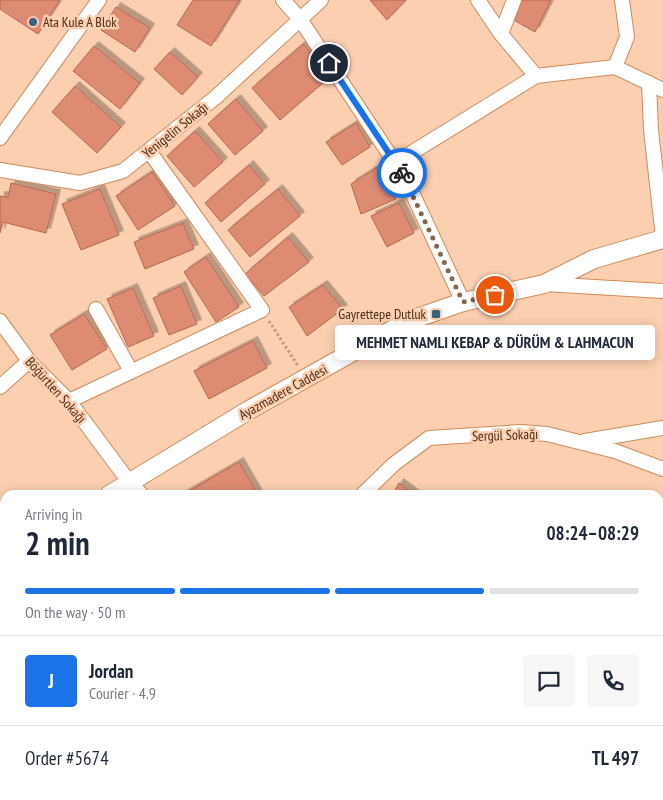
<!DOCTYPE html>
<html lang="en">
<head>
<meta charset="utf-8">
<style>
  :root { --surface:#fff; --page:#f6f6f7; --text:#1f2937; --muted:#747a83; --line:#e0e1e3; --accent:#1a73e8 }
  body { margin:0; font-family:"PT Sans Narrow",sans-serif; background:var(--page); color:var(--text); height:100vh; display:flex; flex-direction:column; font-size:19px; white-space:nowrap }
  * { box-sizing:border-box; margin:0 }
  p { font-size:16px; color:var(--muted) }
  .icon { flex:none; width:28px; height:28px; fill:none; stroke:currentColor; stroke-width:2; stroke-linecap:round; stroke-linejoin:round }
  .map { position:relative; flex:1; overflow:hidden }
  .side { position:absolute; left:0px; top:490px; width:664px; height:310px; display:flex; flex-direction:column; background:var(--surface); border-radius:15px 15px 0 0; box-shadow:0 2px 12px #0003 }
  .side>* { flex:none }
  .pin { position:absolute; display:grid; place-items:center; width:42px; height:42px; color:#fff; margin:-21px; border:2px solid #fff; border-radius:50%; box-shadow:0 1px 5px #0007 }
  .courier { position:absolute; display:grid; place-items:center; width:50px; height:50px; margin:-25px; border:4px solid #1a73e8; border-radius:50%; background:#fff; color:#222; box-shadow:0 1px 6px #0007 }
  .bubble { position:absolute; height:35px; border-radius:5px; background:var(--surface); box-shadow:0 2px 12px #0003; font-size:16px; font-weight:700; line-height:35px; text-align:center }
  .headline em { font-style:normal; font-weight:700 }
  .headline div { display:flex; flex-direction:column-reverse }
  .headline { display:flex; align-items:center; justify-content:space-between; height:85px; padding:0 25px }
  h1 { font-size:32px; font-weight:700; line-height:38px }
  .bar { display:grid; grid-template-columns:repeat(4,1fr); gap:8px 5px; align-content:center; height:60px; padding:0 25px }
  .bar i { height:6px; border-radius:4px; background:var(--line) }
  .bar .current { background:var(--accent) }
  .bar p { grid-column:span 4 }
  .line { display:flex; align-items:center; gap:12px; padding:0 25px; border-top:1px solid var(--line) }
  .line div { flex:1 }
  .round { display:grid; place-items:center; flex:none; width:52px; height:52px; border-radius:5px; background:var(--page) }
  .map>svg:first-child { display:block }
</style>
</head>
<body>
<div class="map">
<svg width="663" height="800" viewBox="0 0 663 800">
  <defs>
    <filter id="shadow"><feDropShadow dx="4.5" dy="-4.5" stdDeviation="0" flood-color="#0004"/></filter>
  </defs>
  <rect width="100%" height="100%" fill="#fbcfb0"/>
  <!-- building -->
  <g fill="#de8b73" stroke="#b4664f" filter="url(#shadow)">
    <path d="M0,0H60L38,34L0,9Z"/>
    <path d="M193,0H240L211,46L177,25Z"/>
    <path d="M370,0H406L387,20Z"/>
    <path d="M521,0H551L535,32L512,19Z"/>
    <path d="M116,7L150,28L135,52L101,30Z"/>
    <path d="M303,44L331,76L280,120L252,88Z"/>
    <path d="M94,46L140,83L120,109L73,71Z"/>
    <path d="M170,52L198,77L182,95L154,69Z"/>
    <path d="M75,86L121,127L97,153L52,112Z"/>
    <path d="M236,99L263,131L235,155L208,124Z"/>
    <path d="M356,123L370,147L342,165L326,142Z"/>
    <path d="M195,131L223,162L194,187L167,156Z"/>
    <path d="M249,165L265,184L221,222L205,203Z"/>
    <path d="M378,167L396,199L361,214L351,184Z"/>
    <path d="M152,172L175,206L138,230L116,196Z"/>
    <path d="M11,183L56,194L46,233L3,222L0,233V196L8,197Z"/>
    <path d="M100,189L119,235L81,250L62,204Z"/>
    <path d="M278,189L300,216L250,257L228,230Z"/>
    <path d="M399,203L414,233L387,247L371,216Z"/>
    <path d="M183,223L194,249L145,269L134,242Z"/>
    <path d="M288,237L309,262L264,296L245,274Z"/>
    <path d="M206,257L239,307L216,322L184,272Z"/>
    <path d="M323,285L343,309L307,336L289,307Z"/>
    <path d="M181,286L197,324L169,335L153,298Z"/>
    <path d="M133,288L154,336L128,347L107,299Z"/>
    <path d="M84,314L107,349L72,370L50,335Z"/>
    <path d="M253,341L267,368L209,399L194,371Z"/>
    <path d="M239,462L258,495H182Z"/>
    <path d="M399,483L415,495H392Z"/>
    <rect x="659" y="603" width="4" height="52"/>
    <rect x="659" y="673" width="4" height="31"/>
    <path d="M0,695L5,706V720L0,722Z"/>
    <path d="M659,770L663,784V800H596L595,795H659Z"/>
    <path d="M94,795H131L139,800H91Z"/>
    <path d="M195,795H239L235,800H191Z"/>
  </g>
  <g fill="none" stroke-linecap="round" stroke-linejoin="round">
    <defs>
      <g id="pedestrian">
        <path d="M23,795L26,800"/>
        <path d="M6,800L16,795"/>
      </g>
      <g id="minor">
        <path d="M283,0L300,19L395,163L409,186L463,302"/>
        <path d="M478,0L501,34L536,76"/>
        <path d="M501,34L514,0"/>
        <path d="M615,67L663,90"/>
        <path d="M649,83L651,130L663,238"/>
        <path d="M0,138L99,0"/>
        <path d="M395,163L536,76L615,67L627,37L622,0"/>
        <path d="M0,170L80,183L123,171L216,97L321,0"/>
        <path d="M544,284L663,291"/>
        <path d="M96,309L131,371"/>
        <path d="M0,321L29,361L69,401L130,483L142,495"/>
        <path d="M0,387L29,361"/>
        <path d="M69,401L262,310L149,151"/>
        <path d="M585,441L663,428"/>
        <path d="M362,495L394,464L429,438L520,432L547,434L615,451L663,469"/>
        <path d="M659,537L663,536"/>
        <path d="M0,570L5,583"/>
        <path d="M659,730L663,731"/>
        <path d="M0,762L5,760"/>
        <path d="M65,795L67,800"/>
        <path d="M279,797L286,800"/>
        <path d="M438,800L441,795"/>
        <path d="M574,800V795"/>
      </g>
      <g id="tertiary">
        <path d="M109,495L249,410L408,321L463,302L544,284L594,259L663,239"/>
        <path d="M0,559L5,556"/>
      </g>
    </defs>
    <!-- pedestrian casing -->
    <use href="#pedestrian" stroke="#cf8b58" stroke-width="12"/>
    <!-- minor casing -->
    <use href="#minor" stroke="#cf8b58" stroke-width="16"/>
    <!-- tertiary casing -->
    <use href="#tertiary" stroke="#cf8b58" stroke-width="20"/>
    <!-- path -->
    <path stroke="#bf997d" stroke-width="3" stroke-dasharray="2.5 2.5" stroke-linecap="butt" d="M269,321L298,366"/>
    <!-- pedestrian -->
    <use href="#pedestrian" stroke="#fff" stroke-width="10"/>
    <!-- minor -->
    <use href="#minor" stroke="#fff" stroke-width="14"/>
    <!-- tertiary -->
    <use href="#tertiary" stroke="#fff" stroke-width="18"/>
  </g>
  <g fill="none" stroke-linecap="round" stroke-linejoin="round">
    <!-- done -->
    <path stroke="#88664d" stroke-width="5" stroke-dasharray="0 9" d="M402,173L463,302L495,295"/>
    <!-- route -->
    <path stroke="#1a73e8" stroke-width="6" d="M329,63L402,173"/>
  </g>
  <!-- markers -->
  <g fill="#336482" stroke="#fbcfb0" stroke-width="2">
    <circle cx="33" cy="22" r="5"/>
    <rect x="431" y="309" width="10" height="10" rx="2.5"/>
  </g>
  <g text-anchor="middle" stroke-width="5" stroke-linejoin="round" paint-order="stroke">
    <!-- poi labels -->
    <g font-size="14" fill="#4a2e18" stroke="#fbcfb0" text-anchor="start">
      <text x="43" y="27">Ata Kule A Blok</text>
      <text x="426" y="319" text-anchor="end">Gayrettepe Dutluk</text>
    </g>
    <!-- street labels -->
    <g font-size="14" fill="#4a2e18" stroke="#fbcfb0">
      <text transform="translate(175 130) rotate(-39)" y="5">Yenigelin Sokağı</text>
      <text transform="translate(56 390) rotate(48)" y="5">Böğürtlen Sokağı</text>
      <text transform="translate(283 392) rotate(-29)" y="5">Ayazmadere Caddesi</text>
      <text transform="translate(505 435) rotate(-2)" y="5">Sergül Sokağı</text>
    </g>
  </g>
</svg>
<div class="pin" style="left:495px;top:295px;background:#ea580c"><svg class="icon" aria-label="bag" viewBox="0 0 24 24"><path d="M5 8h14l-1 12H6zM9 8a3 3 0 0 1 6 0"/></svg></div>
<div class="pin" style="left:329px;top:63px;background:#1f2937"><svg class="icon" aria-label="home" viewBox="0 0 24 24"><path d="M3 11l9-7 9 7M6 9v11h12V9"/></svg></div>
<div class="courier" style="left:402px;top:173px"><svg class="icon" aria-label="bike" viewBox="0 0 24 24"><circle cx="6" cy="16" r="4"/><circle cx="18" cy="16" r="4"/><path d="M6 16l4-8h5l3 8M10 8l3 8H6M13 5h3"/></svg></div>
<div class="bubble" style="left:335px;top:325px;width:320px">MEHMET NAMLI KEBAP &amp; DÜRÜM &amp; LAHMACUN</div>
<section class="side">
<div class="headline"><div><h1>2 min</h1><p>Arriving in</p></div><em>08:24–08:29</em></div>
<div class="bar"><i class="current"></i><i class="current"></i><i class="current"></i><i></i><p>On the way · 50 m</p></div>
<div class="line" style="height:90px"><b class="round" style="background:var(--accent);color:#fff">J</b><div><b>Jordan</b><p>Courier · 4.9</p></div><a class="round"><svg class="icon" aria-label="chat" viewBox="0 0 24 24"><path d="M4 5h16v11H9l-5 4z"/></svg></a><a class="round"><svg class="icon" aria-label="phone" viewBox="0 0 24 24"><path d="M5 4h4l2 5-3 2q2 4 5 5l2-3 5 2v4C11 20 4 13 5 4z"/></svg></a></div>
<div class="line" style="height:65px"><div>Order #5674</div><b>TL 497</b></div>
</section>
</div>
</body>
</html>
